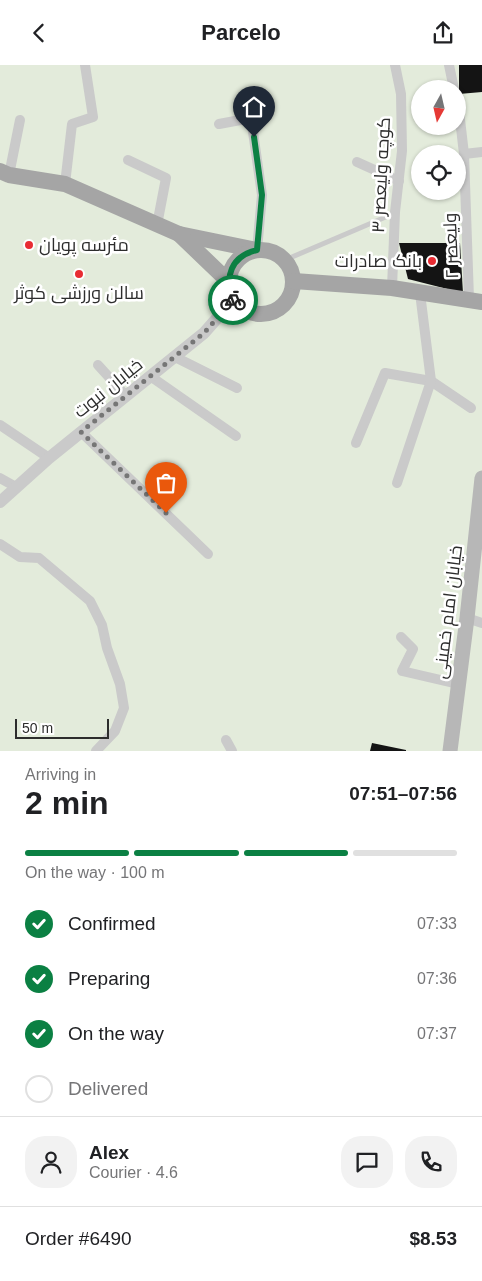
<!DOCTYPE html>
<html lang="en">
<head>
<meta charset="utf-8">
<style>
  :root { --surface:#fff; --page:#f2f2f2; --text:#202124; --muted:#757577; --line:#e0e0e0; --accent:#0b8043 }
  body { margin:0; font-family:Arial,Cairo,sans-serif; background:var(--page); color:var(--text); height:100vh; display:flex; flex-direction:column; font-size:19px; white-space:nowrap }
  * { box-sizing:border-box; margin:0 }
  p { font-size:16px; color:var(--muted) }
  .icon { flex:none; width:28px; height:28px; fill:none; stroke:currentColor; stroke-width:2; stroke-linecap:round; stroke-linejoin:round }
  .map { position:relative; height:686px; overflow:hidden }
  .panel { display:flex; flex-direction:column; background:var(--surface); flex:1 }
  .panel>* { flex:none }
  .needle { width:32px; rotate:188deg }
  .fabs { position:absolute; left:411px; top:15px; display:grid; gap:10px }
  .fabs a { display:grid; place-items:center; width:55px; height:55px; border-radius:50%; background:var(--surface); box-shadow:0 1px 4px #0004; font-size:25px }
  .scale { position:absolute; left:15px; bottom:12px; width:94px; box-sizing:border-box; padding-left:5px; border:2px solid #2d2d2d; border-top:0; font-size:14px; line-height:18px; white-space:nowrap; color:#2d2d2d; -webkit-text-stroke:4px #fff; paint-order:stroke }
  .pin { position:absolute; display:grid; place-items:center; width:42px; height:42px; color:#fff; margin:-51px -21px; border-radius:50% 50% 50% 0; rotate:-45deg; box-shadow:0 0 5px #0007 }
  .pin .icon { rotate:45deg }
  .courier { position:absolute; display:grid; place-items:center; width:50px; height:50px; margin:-25px; border:4px solid #0b8043; border-radius:50%; background:#fff; color:#222; box-shadow:0 1px 6px #0007 }
  .overview em { font-style:normal; font-weight:800 }
  .overview div { display:flex; flex-direction:column-reverse }
  .overview { display:flex; align-items:center; justify-content:space-between; height:85px; padding:0 25px }
  h1 { font-size:32px; font-weight:800; line-height:38px }
  .bar { display:grid; grid-template-columns:repeat(4,1fr); gap:8px 5px; align-content:center; height:60px; padding:0 25px }
  .bar i { height:6px; border-radius:4px; background:var(--line) }
  .bar .on { background:var(--accent) }
  .bar p { grid-column:span 4 }
  .line { display:flex; align-items:center; gap:12px; padding:0 25px; border-top:1px solid var(--line) }
  .line div { flex:1 }
  .round { display:grid; place-items:center; flex:none; width:52px; height:52px; border-radius:20px; background:var(--page) }
  ol { padding:0 25px; list-style:none }
  li { display:flex; align-items:center; gap:15px; height:55px }
  li p { margin-inline-start:auto }
  li .icon { padding:5px; border-radius:50%; background:var(--accent); color:#fff; stroke-width:4 }
  li:last-child { color:var(--muted) }
  li i { width:28px; height:28px; border:2px solid var(--line); border-radius:50% }
  header { display:flex; justify-content:space-between; align-items:center; height:65px; padding:0 25px; background:var(--surface); font-size:22px; font-weight:800 }
  .map>svg:first-child { display:block }
</style>
</head>
<body>
<header><svg class="icon" aria-label="back" viewBox="0 0 24 24"><path d="M15 5l-7 7 7 7"/></svg>Parcelo<svg class="icon" aria-label="share" viewBox="0 0 24 24"><path d="M12 15V3M7 8l5-5 5 5M5 13v7h14v-7"/></svg></header>
<div class="map">
<svg width="482" height="686" viewBox="0 0 482 686">
  <rect width="100%" height="100%" fill="#fff"/>
  <!-- green -->
  <path fill="#e3ebdb" fill-rule="evenodd" d="M0,0H482V686H0ZM420,24H458V61H420ZM420,89H458V126H420Z"/>
  <!-- building -->
  <g fill="#141414">
    <path d="M459,0H482V27L459,29Z"/>
    <path d="M399,178H460L463,228L408,214Z"/>
    <path d="M372,678L406,685V686H370Z"/>
  </g>
  <g fill="none" stroke-linecap="round" stroke-linejoin="round">
    <!-- service -->
    <path stroke="#cacaca" stroke-width="5" d="M285,195L395,148"/>
    <!-- minor -->
    <g stroke="#cacaca" stroke-width="10">
      <path d="M449,0L454,24"/>
      <path d="M458,37L464,89L469,234"/>
      <path d="M219,59L251,53L262,130L257,185"/>
      <path d="M464,89L482,87"/>
      <path d="M128,95L166,113L157,160"/>
      <path d="M357,97L399,116"/>
      <path d="M9,110L20,55"/>
      <path d="M65,119L72,59L93,52L85,0"/>
      <path d="M392,223L395,147L402,86L401,29L395,0"/>
      <path d="M175,292L237,323"/>
      <path d="M98,300L126,331"/>
      <path d="M150,311L236,371"/>
      <path d="M0,360L49,393"/>
      <path d="M81,367L208,489"/>
      <path d="M356,378L385,308L431,316L471,343"/>
      <path d="M0,413L16,422"/>
      <path d="M397,418L431,316L420,228"/>
      <path d="M0,479L20,492L39,493L90,536L102,560L107,583L120,619L124,643L115,666L96,686"/>
      <path d="M467,553L482,558"/>
      <path d="M401,572L413,584L402,606L458,619"/>
      <path d="M226,675L232,686"/>
    </g>
    <!-- tertiary -->
    <path stroke="#cacaca" stroke-width="12" d="M0,437L49,393L204,268L234,234"/>
    <!-- secondary -->
    <path stroke="#b7b7b7" stroke-width="15" d="M450,686L467,553L482,413"/>
    <!-- primary -->
    <g stroke="#a5a5a5" stroke-width="16">
      <path d="M0,106L9,110L65,119L179,169L257,185"/>
      <path d="M179,169L229,217"/>
      <circle cx="261" cy="217" r="32"/>
      <path d="M294,216L392,223L482,237"/>
    </g>
  </g>
  <g fill="none" stroke-linecap="round" stroke-linejoin="round">
    <!-- done -->
    <path stroke="#767676" stroke-width="5" stroke-dasharray="0 9" d="M166,448L81,367L204,268L233,235"/>
    <!-- route -->
    <path stroke="#0b8043" stroke-width="6" d="M233,235C224,212 231,191 257,185L262,130L254,72"/>
  </g>
  <!-- markers -->
  <g fill="#e82c33" stroke="#fff" stroke-width="2">
    <circle cx="29" cy="180" r="5"/>
    <circle cx="432" cy="196" r="5"/>
    <circle cx="79" cy="209" r="5"/>
  </g>
  <g text-anchor="middle" stroke-width="5" stroke-linejoin="round" paint-order="stroke">
    <!-- street labels -->
    <g font-size="18" fill="#2d2d2d" stroke="#fff">
      <text transform="translate(381 110) rotate(-87)" y="6">کوچه ولیعصر ۳</text>
      <text transform="translate(451 181) rotate(-92)" y="6">ولیعصر ۲</text>
      <text transform="translate(108 323) rotate(-39)" y="6">خیابان نبوت</text>
      <text transform="translate(448 547) rotate(-83)" y="6">خیابان امام خمینی</text>
    </g>
    <!-- poi labels -->
    <g font-size="18" fill="#2d2d2d" stroke="#fff" text-anchor="start">
      <text x="39" y="186">مئرسه پویان</text>
      <text x="422" y="202" text-anchor="end">بانک صادرات</text>
      <text x="79" y="234" text-anchor="middle">سالن ورزشی کوثر</text>
    </g>
  </g>
</svg>
<div class="fabs">
<a><svg class="needle" viewBox="-14 -14 28 28"><path d="M0-13l5 13h-10z" fill="#e53935"/><path d="M0 13l5-13h-10z" fill="#757577"/></svg></a>
<a><svg class="icon" aria-label="locate" viewBox="0 0 24 24"><circle cx="12" cy="12" r="6"/><path d="M12 2v4M12 18v4M2 12h4M18 12h4"/></svg></a>
</div>
<div class="scale">50 m</div>
<div class="pin" style="left:166px;top:448px;background:#ea580c"><svg class="icon" aria-label="bag" viewBox="0 0 24 24"><path d="M5 8h14l-1 12H6zM9 8a3 3 0 0 1 6 0"/></svg></div>
<div class="pin" style="left:254px;top:72px;background:#1f2937"><svg class="icon" aria-label="home" viewBox="0 0 24 24"><path d="M3 11l9-7 9 7M6 9v11h12V9"/></svg></div>
<div class="courier" style="left:233px;top:235px"><svg class="icon" aria-label="bike" viewBox="0 0 24 24"><circle cx="6" cy="16" r="4"/><circle cx="18" cy="16" r="4"/><path d="M6 16l4-8h5l3 8M10 8l3 8H6M13 5h3"/></svg></div>
</div>
<section class="panel">
<div class="overview"><div><h1>2 min</h1><p>Arriving in</p></div><em>07:51–07:56</em></div>
<div class="bar"><i class="on"></i><i class="on"></i><i class="on"></i><i></i><p>On the way · 100 m</p></div>
<ol>
<li><svg class="icon" aria-label="check" viewBox="0 0 24 24"><path d="M5 12l5 5 9-10"/></svg>Confirmed<p>07:33</p></li>
<li><svg class="icon" aria-label="check" viewBox="0 0 24 24"><path d="M5 12l5 5 9-10"/></svg>Preparing<p>07:36</p></li>
<li><svg class="icon" aria-label="check" viewBox="0 0 24 24"><path d="M5 12l5 5 9-10"/></svg>On the way<p>07:37</p></li>
<li><i></i>Delivered</li>
</ol>
<div class="line" style="height:90px"><a class="round"><svg class="icon" aria-label="person" viewBox="0 0 24 24"><circle cx="12" cy="8" r="4"/><path d="M4 21q1-7 8-7t8 7"/></svg></a><div><b>Alex</b><p>Courier · 4.6</p></div><a class="round"><svg class="icon" aria-label="chat" viewBox="0 0 24 24"><path d="M4 5h16v11H9l-5 4z"/></svg></a><a class="round"><svg class="icon" aria-label="phone" viewBox="0 0 24 24"><path d="M5 4h4l2 5-3 2q2 4 5 5l2-3 5 2v4C11 20 4 13 5 4z"/></svg></a></div>
<div class="line" style="height:65px"><div>Order #6490</div><b>$8.53</b></div>
</section>
</body>
</html>
